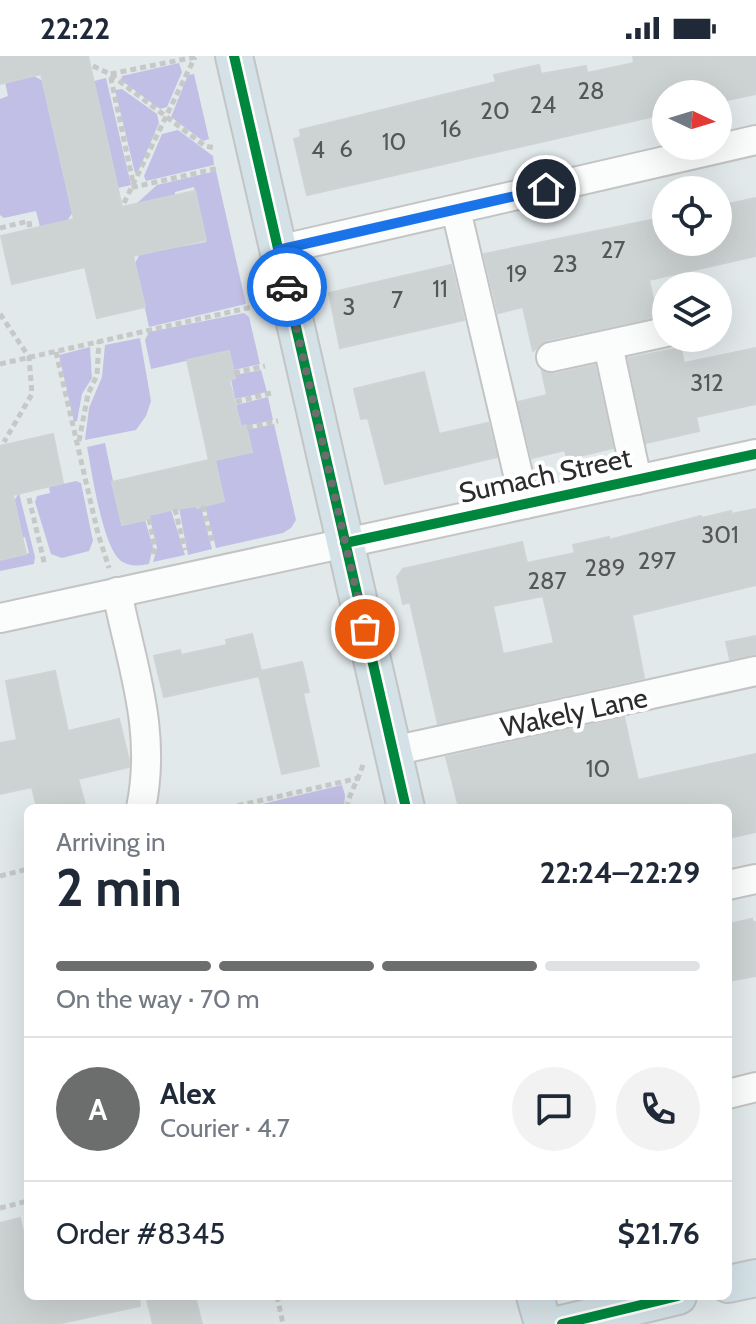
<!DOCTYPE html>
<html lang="en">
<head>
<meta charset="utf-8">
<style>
  :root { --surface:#fff; --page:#f2f2f3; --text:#1f2937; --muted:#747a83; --line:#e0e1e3; --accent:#6c6e6e }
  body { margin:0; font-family:Cabin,sans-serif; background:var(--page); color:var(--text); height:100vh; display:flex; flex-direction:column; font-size:30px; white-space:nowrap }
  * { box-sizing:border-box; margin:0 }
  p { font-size:26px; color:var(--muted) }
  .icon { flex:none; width:44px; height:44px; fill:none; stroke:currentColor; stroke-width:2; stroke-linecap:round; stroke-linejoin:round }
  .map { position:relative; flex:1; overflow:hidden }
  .panel { position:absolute; left:24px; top:748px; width:708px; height:496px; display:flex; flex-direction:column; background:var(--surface); border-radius:12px; box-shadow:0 8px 32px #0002 }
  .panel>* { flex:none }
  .needle { width:52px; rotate:94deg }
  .fabs { position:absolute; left:652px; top:24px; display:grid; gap:16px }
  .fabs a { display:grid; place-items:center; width:80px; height:80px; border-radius:50%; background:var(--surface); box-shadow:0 8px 32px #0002; font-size:40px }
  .pin { position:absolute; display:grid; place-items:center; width:68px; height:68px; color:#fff; margin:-34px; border:4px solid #fff; border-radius:50%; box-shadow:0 2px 8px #0007 }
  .courier { position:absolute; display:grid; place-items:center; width:80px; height:80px; margin:-40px; border:6px solid #1a73e8; border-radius:50%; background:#fff; color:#222; box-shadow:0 2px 10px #0007 }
  .head em { font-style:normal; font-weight:700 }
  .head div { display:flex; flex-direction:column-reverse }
  .head { display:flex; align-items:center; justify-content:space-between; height:136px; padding:0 32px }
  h1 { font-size:52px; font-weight:700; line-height:60px }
  .bar { display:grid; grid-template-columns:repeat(4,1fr); gap:12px 8px; align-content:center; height:96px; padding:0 32px }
  .bar i { height:10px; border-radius:6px; background:var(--line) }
  .bar .selected { background:var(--accent) }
  .bar p { grid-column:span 4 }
  .line { display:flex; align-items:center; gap:20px; padding:0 32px; border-top:2px solid var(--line) }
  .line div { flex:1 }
  .round { display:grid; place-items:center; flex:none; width:84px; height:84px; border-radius:42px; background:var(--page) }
  .status { display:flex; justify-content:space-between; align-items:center; height:56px; padding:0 40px; background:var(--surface); direction:ltr }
  .status svg { height:22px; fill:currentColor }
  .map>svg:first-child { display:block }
</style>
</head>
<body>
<div class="status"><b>22:22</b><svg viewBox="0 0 49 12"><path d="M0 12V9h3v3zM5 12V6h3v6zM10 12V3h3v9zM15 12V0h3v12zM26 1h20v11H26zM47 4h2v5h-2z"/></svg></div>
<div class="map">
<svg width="756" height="1268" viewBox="0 0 756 1268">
  <rect width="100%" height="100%" fill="#e2e9ea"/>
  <!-- green -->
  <g fill="#c2bfe6">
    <path d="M179,7L182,16L167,51L160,53L121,24L122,20Z"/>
    <path d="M194,18L209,83L203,85L171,61L188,19Z"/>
    <path d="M34,20L43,25L73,156L67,165L40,171L36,155L4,162L0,159V43L8,40L5,26Z"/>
    <path d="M106,22L131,129L118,132L94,25Z"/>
    <path d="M122,33L157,58L159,67L138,116L135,117L115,34Z"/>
    <path d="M178,74L213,100L214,109L146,125L144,120L162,78Z"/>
    <path d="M216,115L246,248L149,271L135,207L140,198L206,186L194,131L175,136V139L136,148L157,129Z"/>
    <path d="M244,257L249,261L260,308L234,314L229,295L151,313L145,284L149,276Z"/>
    <path d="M140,282L151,345L146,360L136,374L85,384L89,352L102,321L105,289Z"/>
    <path d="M90,291L92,322L82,338L77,365L74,366L59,299Z"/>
    <path d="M261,314L267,336L235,343L231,323L235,322V319Z"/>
    <path d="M268,341L273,364L241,371L236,349Z"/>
    <path d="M274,368L296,464L291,472L283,477L216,492L205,450L224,445L215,404L252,396L247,374Z"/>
    <path d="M105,387L122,468L145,464L153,491L149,508C140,510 128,511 120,504C102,488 92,416 87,391Z"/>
    <path d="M76,425L81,427L93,485L89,495L62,502L51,498L35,446L37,440L50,437L49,431Z"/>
    <path d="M19,437L35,501L34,508L0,515V504L29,497L25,481L22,482L14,445Z"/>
    <path d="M195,448L197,452L201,451L212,493L188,499L179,452Z"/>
    <path d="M171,454L185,499L153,506L157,492L149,459Z"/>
    <path d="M342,729L345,739L344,752H246Z"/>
  </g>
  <!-- building -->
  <g fill="#cdd2d3" stroke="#ced4d5" stroke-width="2" fill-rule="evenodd">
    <path d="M0,0H88L122,151L195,135L206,184L133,200L145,251L97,262L85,211L12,228L1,180L74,163L41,18L0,28Z"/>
    <path d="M633,0H756V38L718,46V38H660L664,58L307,139L294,83L301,81L300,74L496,26L494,19L539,9L541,18L586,10L587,17L634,7Z"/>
    <path d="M756,142V200L649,224L657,261L547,284L533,295L523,251L498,257L484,198L666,161V186H718V150Z"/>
    <path d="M451,209L464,264L340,292L329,237Z"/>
    <path d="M681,292L684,307L756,292V348L696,361L699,375L646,387L628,302Z"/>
    <path d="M229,295L235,322L229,324L241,371L246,369L252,396L215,404L224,445L197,452L196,450L171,454L149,459L150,463L122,469L112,426L209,404L187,304Z"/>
    <path d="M595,309L613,392L567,403L565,394L532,402L518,346L547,339L542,315L555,318Z"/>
    <path d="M424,316L439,378L488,367L497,401L385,428L368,362L361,363L354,333Z"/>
    <path d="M53,378L63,427L13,439L26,498L0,504V390Z"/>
    <path d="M756,453V529L632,559L644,622L438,668L410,546L403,548L397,521L403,513L522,486L527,507L575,497L573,489L609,481V484L701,460L702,462L731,455V458ZM543,540L554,587L503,598L493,550Z"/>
    <path d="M252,578L261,615L302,606L309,636L303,637L319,710L282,718L259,620L164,641L154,600L180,594L181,599L227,589L226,584Z"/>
    <path d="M756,580V598L730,603L726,586Z"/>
    <path d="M55,615L68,675L119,663L129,704V711L78,723L86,752H37L32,731L0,738V687L17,684L6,625Z"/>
    <path d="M624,661L638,724L756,698V776L728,782V752H459L446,701Z"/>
    <path d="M752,863L753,866H756V920L728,925V868Z"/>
    <path d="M20,1162L28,1199V1240H139L140,1250L57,1268H0V1167Z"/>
    <path d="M146,1240H195L202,1268H153Z"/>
  </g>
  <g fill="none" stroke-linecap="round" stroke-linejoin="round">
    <defs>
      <g id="minor">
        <path d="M456,154L525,448"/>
        <path d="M278,194L756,84"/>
        <path d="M608,289L637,424"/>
        <path d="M551,301L666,276"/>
        <path d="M117,536C132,611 157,674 141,752"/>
        <path d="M0,562L756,398"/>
        <path d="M393,695L756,615"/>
        <path d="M728,829L756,823"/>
        <path d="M728,1038L756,1031"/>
      </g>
      <g id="major">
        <path d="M234,0L406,752"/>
        <path d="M728,1228L756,1222"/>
        <path d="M535,1240L543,1268"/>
        <path d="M562,1268L678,1240"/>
      </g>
    </defs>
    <!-- minor casing -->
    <use href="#minor" stroke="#c3c4c3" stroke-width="32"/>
    <!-- major casing -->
    <use href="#major" stroke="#c2c5c6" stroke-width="40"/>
    <!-- path -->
    <g stroke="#c7c8c8" stroke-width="5" stroke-dasharray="6 4" stroke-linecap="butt">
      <path d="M195,1L110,18L134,131L219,112"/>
      <path d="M93,10L110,18L205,90L215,92"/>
      <path d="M124,147L195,1"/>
      <path d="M0,172L29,165L30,173"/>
      <path d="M0,258L29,301L32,338L4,386"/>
      <path d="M56,296L98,478L109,512"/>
      <path d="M0,308L252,251"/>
      <path d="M234,317L265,310"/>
      <path d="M236,346L271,337"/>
      <path d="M247,372L278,365"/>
      <path d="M79,385L88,338L97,319L99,285"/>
      <path d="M29,442L45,510"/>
      <path d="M203,450L213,488"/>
      <path d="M175,453L185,494"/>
      <path d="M149,463L155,491L152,501"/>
      <path d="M228,752L359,722"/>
      <path d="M347,752C349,736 359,724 363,708"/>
      <path d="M0,820L28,813"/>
      <path d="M0,1152L28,1145"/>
      <path d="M277,1240L283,1268"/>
    </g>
    <!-- minor -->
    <use href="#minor" stroke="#fbfcfc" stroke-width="28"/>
    <!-- major -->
    <use href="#major" stroke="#d4e2e7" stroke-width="36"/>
    <!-- tram -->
    <g stroke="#dfdfde" stroke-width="2">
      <path d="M228,0L399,752"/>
      <path d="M241,0L413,752"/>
      <path d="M527,1240L536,1268"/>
      <path d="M541,1240L550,1268"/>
    </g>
    <defs>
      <g id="cycleway">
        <path d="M234,0L406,752"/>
        <path d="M345,487L756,398"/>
        <path d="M562,1268L678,1240"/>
      </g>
    </defs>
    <!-- cycleway casing -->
    <use href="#cycleway" stroke="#fff" stroke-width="15"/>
    <!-- cycleway -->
    <use href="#cycleway" stroke="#00873e" stroke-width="10"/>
  </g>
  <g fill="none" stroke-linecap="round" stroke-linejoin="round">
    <!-- done -->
    <path stroke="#6c6e6e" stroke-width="8" stroke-dasharray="0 14.4" d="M287,231L365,573"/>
    <!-- route -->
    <path stroke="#1a73e8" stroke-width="10" d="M287,231L278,194L546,133"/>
  </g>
  <g text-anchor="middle" stroke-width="8" stroke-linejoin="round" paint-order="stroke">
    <!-- number labels -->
    <g font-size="24" fill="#555656">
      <text x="591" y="43">28</text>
      <text x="543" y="57">24</text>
      <text x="495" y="63">20</text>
      <text x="451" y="81">16</text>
      <text x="394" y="94">10</text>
      <text x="346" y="101">6</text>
      <text x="318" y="102">4</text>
      <text x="613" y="202">27</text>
      <text x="565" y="216">23</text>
      <text x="517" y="226">19</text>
      <text x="440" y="241">11</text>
      <text x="397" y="252">7</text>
      <text x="349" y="259">3</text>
      <text x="707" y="335">312</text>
      <text x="720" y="487">301</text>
      <text x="657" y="513">297</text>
      <text x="605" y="520">289</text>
      <text x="547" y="533">287</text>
      <text x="598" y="721">10</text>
    </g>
    <!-- street labels -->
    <g font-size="28" fill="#2c2c2c" stroke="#fff">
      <text transform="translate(545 419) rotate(-12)" y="10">Sumach Street</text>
      <text transform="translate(574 656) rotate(-12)" y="10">Wakely Lane</text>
    </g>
  </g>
</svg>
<div class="fabs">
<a><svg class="needle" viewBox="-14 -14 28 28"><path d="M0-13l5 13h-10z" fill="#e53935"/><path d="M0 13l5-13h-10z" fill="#747a83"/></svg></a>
<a><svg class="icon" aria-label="locate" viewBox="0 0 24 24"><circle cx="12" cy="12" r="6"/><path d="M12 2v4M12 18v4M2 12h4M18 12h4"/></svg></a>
<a><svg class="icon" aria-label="layers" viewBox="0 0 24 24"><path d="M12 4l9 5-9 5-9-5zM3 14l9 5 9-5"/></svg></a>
</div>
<div class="pin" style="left:365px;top:573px;background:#ea580c"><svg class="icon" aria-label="bag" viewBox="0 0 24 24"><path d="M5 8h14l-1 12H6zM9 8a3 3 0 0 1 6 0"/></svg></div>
<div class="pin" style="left:546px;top:133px;background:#1f2937"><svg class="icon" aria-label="home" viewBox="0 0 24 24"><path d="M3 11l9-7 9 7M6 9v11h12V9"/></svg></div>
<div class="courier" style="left:287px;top:231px"><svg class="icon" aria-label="car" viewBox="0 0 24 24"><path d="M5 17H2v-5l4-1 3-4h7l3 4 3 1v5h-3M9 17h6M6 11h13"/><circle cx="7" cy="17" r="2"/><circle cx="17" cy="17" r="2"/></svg></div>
<section class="panel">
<div class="head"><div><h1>2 min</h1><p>Arriving in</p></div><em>22:24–22:29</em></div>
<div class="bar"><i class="selected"></i><i class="selected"></i><i class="selected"></i><i></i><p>On the way · 70 m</p></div>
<div class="line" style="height:144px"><b class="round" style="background:var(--accent);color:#fff">A</b><div><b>Alex</b><p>Courier · 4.7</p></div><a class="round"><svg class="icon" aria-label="chat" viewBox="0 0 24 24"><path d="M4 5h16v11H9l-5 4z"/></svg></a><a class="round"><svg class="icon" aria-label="phone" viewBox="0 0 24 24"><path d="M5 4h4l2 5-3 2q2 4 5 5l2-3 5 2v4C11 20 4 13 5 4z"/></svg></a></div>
<div class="line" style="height:104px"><div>Order #8345</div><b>$21.76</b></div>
</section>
</div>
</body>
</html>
